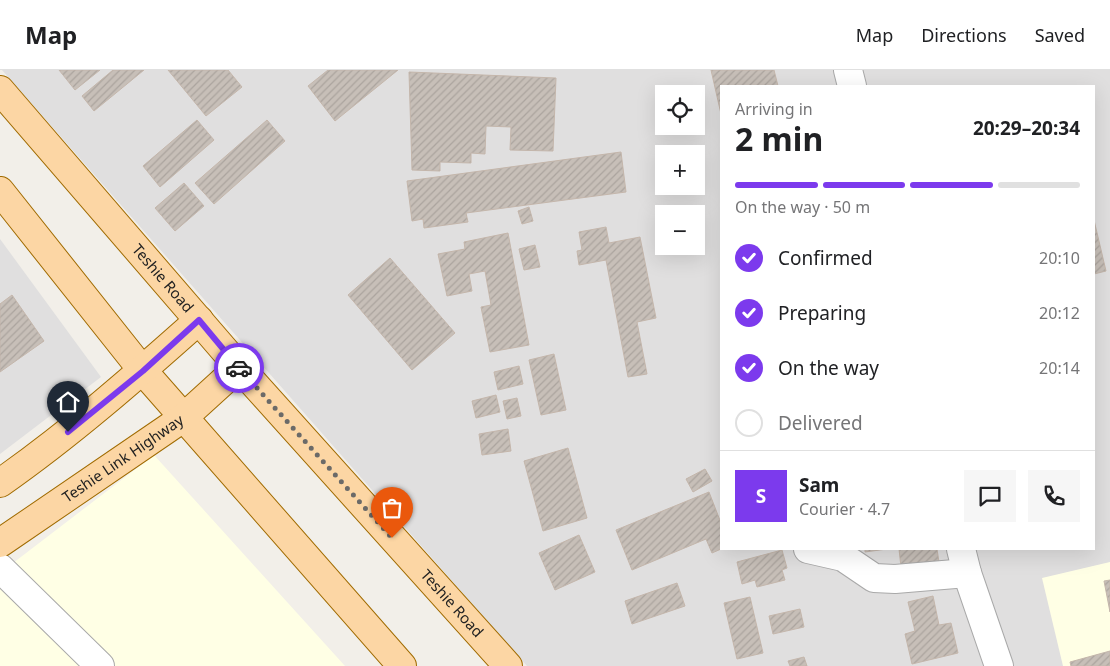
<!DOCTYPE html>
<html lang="en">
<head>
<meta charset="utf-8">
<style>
  :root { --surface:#fff; --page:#f6f6f6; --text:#202124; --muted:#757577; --line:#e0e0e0; --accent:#7c3aed }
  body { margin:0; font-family:"Noto Sans",sans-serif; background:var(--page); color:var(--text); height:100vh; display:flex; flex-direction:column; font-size:19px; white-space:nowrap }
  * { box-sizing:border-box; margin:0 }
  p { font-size:16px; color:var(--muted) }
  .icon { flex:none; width:28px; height:28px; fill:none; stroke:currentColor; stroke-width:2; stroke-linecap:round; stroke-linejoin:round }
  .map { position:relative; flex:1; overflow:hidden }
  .details { position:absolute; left:720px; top:15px; width:375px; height:465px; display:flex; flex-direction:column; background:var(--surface); border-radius:0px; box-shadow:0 5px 20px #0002 }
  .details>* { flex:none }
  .tools { position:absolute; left:655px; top:15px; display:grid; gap:10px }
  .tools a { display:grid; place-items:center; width:50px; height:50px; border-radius:0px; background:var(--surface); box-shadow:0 5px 20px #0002; font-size:25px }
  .pin { position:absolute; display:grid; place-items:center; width:42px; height:42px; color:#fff; margin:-51px -21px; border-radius:50% 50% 50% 0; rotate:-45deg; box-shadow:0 0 5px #0007 }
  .pin .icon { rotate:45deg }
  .courier { position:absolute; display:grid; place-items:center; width:50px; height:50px; margin:-25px; border:4px solid #7c3aed; border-radius:50%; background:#fff; color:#222; box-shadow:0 1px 6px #0007 }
  .summary em { font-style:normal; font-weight:700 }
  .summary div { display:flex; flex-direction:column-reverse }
  .summary { display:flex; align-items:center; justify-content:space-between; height:85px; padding:0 15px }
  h1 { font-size:32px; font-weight:700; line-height:38px }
  .bar { display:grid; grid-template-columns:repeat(4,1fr); gap:8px 5px; align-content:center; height:60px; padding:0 15px }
  .bar i { height:6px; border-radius:4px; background:var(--line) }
  .bar .selected { background:var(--accent) }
  .bar p { grid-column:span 4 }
  .line { display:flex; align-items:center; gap:12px; padding:0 15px; border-top:1px solid var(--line) }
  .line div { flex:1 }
  .round { display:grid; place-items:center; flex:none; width:52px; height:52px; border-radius:0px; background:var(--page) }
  ol { padding:0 15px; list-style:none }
  li { display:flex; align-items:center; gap:15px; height:55px }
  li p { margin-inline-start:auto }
  li .icon { padding:5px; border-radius:50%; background:var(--accent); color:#fff; stroke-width:4 }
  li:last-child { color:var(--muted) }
  li i { width:28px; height:28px; border:2px solid var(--line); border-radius:50% }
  header { display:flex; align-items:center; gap:30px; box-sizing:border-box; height:70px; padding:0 25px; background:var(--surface); border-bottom:1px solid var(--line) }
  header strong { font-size:24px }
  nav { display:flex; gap:28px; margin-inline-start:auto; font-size:18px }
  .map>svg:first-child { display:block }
</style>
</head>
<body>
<header>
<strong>Map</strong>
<nav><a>Map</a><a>Directions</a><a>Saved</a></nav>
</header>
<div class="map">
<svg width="1110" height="596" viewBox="0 0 1110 596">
  <defs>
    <pattern id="building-hatch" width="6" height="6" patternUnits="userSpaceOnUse" patternTransform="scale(1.25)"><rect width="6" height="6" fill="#c7bfb8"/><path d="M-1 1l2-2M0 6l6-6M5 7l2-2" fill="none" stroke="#aba49e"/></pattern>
  </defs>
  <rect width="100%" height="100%" fill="#f2efe9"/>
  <!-- residential -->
  <g fill="#e0dfdf" fill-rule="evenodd">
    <path d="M2,0H1110V596H527ZM721,16H1094V479H721ZM664,24H696V56H664ZM664,84H696V116H664ZM664,144H696V176H664Z"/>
    <path d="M0,169L101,307L0,384Z"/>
  </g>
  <!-- education -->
  <g fill="#ffffe5">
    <path d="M154,385L345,596H0V503Z"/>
    <path d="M1110,492V596H1063L1042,508Z"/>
  </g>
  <!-- building -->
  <g fill="url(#building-hatch)" stroke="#c4b6ab">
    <path d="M59,0H100L75,20Z"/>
    <path d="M113,0H144L94,41L82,26Z"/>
    <path d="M168,0H228L242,17L206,46Z"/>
    <path d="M328,0H398L335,51L308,16Z"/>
    <path d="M711,0H774L778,16H721V44Z"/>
    <path d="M409,2L556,8L553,81L510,80L511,57L486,56L485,84L471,83V93L440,92V101L412,100Z"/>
    <path d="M197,50L214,70L160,117L143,96Z"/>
    <path d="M267,50L285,71L214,134L195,113Z"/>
    <path d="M621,82L626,122L466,143L468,152L424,158L423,149L412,151L407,111Z"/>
    <path d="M184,113L204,136L175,161L155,138Z"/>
    <path d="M529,137L533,151L522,154L518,141Z"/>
    <path d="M1094,150L1106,201L1094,204Z"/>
    <path d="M606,157L609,173L640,167L656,248L637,252L647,304L628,307L606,190L579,195L577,181L582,180L579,162Z"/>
    <path d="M508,163L529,275L490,282L481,237L491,235L485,201L469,204L472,221L447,226L438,184L465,179L464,172Z"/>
    <path d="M535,175L540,197L524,200L519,179Z"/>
    <path d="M390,188L455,263L412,300L348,225Z"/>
    <path d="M12,225L44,271L0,302V234Z"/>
    <path d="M554,284L566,340L541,345L529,290Z"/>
    <path d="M519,296L523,314L498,320L494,302Z"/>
    <path d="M496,325L500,342L476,348L472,331Z"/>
    <path d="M517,328L521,346L507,349L503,331Z"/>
    <path d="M508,359L511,381L482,385L479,364Z"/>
    <path d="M568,378L587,448L543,461L524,391Z"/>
    <path d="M705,399L712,411L693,422L686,409Z"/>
    <path d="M709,422L721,453V479L712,483L706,469L632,500L616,460Z"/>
    <path d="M579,465L595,502L555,520L539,483Z"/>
    <path d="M865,479H887L865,482Z"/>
    <path d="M899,479H937L939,492L901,497Z"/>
    <path d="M782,480L787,498L782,500L785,510L757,517L755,510L742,514L737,492Z"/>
    <path d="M1110,510V542L1104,511Z"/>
    <path d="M677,513L685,536L632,554L625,531Z"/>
    <path d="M933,526L939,555L951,553L958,583L912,594L905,564L915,561L908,532Z"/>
    <path d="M750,527L763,583L737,589L724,533Z"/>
    <path d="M800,539L804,557L773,564L769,546Z"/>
    <path d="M1110,581V596H1071L1070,592Z"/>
    <path d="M804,587L807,596H790L788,591Z"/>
  </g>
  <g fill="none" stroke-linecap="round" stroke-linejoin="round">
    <defs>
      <g id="minor">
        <path d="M848,0L852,16"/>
        <path d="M808,479L843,487L874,508L895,509L967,503"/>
        <path d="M961,479L967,503L999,596"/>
        <path d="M0,498L100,596"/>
      </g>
      <g id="major">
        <path id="s1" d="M0,20L239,297L508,596"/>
        <path d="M0,121L143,301L402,596"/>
        <path d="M0,413C70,364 135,307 199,250"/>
        <path id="s2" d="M0,473L183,348L239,297"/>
      </g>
    </defs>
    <!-- minor casing -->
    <use href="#minor" stroke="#a9a9a9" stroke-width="30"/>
    <!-- major casing -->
    <use href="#major" stroke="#a06b00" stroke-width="30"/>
    <!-- minor -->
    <use href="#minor" stroke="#fff" stroke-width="28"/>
    <!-- major -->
    <use href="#major" stroke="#fcd6a4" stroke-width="28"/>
  </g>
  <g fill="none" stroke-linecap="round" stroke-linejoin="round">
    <!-- done -->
    <path stroke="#6b6a68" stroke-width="5" stroke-dasharray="0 9" d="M239,298L392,468"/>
    <!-- route -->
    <path stroke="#7c3aed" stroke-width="6" d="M68,362L143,301L199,250L239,298"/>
  </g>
  <g text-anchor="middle" stroke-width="4" stroke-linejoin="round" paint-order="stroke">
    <!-- street labels -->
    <g font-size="15" fill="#222" stroke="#fff">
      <text dy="5" stroke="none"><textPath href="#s1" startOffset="249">Teshie Road</textPath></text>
      <text dy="5" stroke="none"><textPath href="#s2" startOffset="149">Teshie Link Highway</textPath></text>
      <text dy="5" stroke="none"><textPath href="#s1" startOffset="684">Teshie Road</textPath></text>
    </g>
  </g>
</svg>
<div class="tools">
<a><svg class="icon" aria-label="locate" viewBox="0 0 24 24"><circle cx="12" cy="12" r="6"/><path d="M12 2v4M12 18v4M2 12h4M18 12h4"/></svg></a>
<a>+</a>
<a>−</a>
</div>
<div class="pin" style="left:392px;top:468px;background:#ea580c"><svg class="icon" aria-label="bag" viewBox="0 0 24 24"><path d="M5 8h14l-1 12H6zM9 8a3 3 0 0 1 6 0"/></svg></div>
<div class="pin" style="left:68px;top:362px;background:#1f2937"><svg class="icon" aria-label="home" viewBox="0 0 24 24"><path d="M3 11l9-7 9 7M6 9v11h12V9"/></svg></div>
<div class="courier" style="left:239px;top:298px"><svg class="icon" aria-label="car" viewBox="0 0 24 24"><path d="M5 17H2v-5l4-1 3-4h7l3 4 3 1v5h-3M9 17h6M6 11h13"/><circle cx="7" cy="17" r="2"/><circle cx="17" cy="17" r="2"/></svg></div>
<section class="details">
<div class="summary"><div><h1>2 min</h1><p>Arriving in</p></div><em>20:29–20:34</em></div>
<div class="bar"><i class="selected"></i><i class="selected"></i><i class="selected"></i><i></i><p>On the way · 50 m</p></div>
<ol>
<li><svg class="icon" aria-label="check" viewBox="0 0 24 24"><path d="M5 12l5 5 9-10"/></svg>Confirmed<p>20:10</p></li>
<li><svg class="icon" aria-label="check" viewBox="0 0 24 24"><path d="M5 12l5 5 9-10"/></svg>Preparing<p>20:12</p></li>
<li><svg class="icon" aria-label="check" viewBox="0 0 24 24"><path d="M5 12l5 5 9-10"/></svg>On the way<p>20:14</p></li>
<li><i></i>Delivered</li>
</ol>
<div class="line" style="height:90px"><b class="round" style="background:var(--accent);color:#fff">S</b><div><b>Sam</b><p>Courier · 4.7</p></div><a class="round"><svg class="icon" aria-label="chat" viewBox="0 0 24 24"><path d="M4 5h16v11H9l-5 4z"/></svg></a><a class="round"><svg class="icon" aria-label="phone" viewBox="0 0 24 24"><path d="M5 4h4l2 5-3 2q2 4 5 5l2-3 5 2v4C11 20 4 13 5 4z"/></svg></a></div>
</section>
</div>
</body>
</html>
